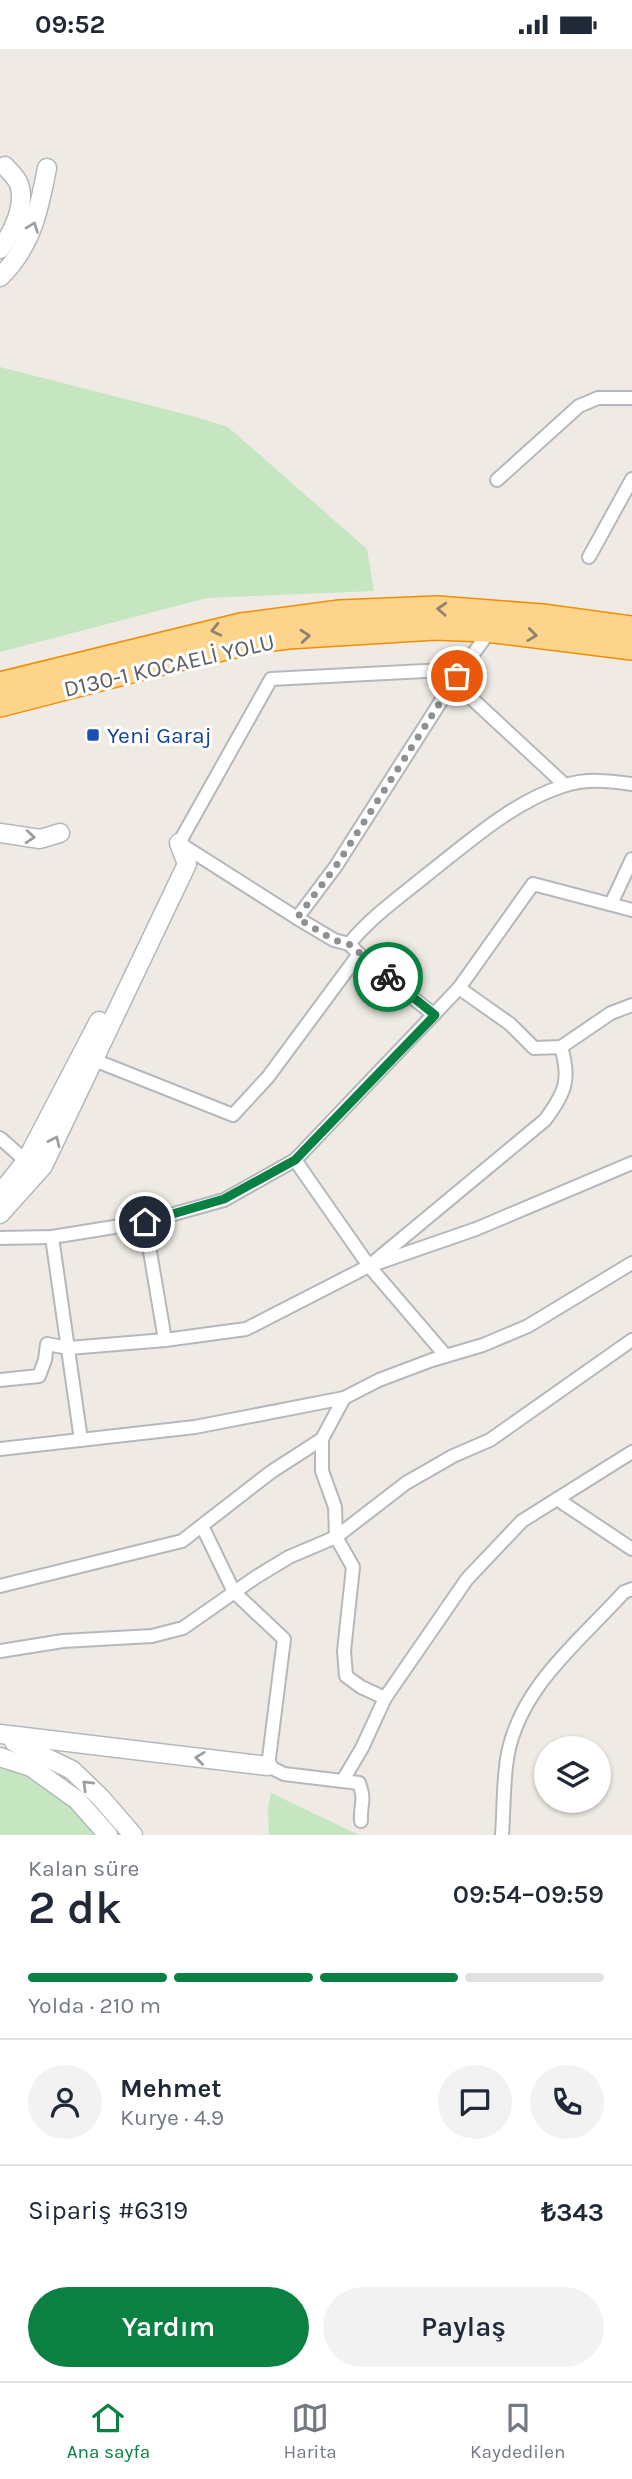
<!DOCTYPE html>
<html lang="tr">
<head>
<meta charset="utf-8">
<style>
  :root { --surface:#fff; --page:#f2f2f3; --text:#1f2937; --muted:#747a83; --line:#e0e1e3; --accent:#0b8043 }
  body { margin:0; font-family:Karla,sans-serif; background:var(--page); color:var(--text); height:100vh; display:flex; flex-direction:column; font-size:26px; white-space:nowrap }
  * { box-sizing:border-box; margin:0 }
  p { font-size:23px; color:var(--muted) }
  .icon { flex:none; width:38px; height:38px; fill:none; stroke:currentColor; stroke-width:2; stroke-linecap:round; stroke-linejoin:round }
  .map { position:relative; height:1786px; overflow:hidden }
  .sheet { display:flex; flex-direction:column; background:var(--surface); flex:1 }
  .sheet>* { flex:none }
  .tools { position:absolute; left:534px; top:1687px; display:grid; gap:14px }
  .tools a { display:grid; place-items:center; width:77px; height:77px; border-radius:50%; background:var(--surface); box-shadow:0 2px 5px #0004; font-size:35px }
  .pin { position:absolute; display:grid; place-items:center; width:60px; height:60px; color:#fff; margin:-30px; border:4px solid #fff; border-radius:50%; box-shadow:0 2px 7px #0007 }
  .courier { position:absolute; display:grid; place-items:center; width:70px; height:70px; margin:-35px; border:5px solid #0b8043; border-radius:50%; background:#fff; color:#222; box-shadow:0 2px 9px #0007 }
  .summary em { font-style:normal; font-weight:600 }
  .summary div { display:flex; flex-direction:column-reverse }
  .summary { display:flex; align-items:center; justify-content:space-between; height:119px; padding:0 28px }
  h1 { font-size:46px; font-weight:600; line-height:52px }
  .bar { display:grid; grid-template-columns:repeat(4,1fr); gap:10px 7px; align-content:center; height:84px; padding:0 28px }
  .bar i { height:9px; border-radius:5px; background:var(--line) }
  .bar .selected { background:var(--accent) }
  .bar p { grid-column:span 4 }
  .line { display:flex; align-items:center; gap:18px; padding:0 28px; border-top:2px solid var(--line) }
  .line div { flex:1 }
  .round { display:grid; place-items:center; flex:none; width:74px; height:74px; border-radius:37px; background:var(--page) }
  .cta { display:flex; gap:14px; margin-top:auto; padding:14px 28px }
  .cta a { flex:1; height:80px; border-radius:42px; background:var(--accent); color:#fff; font-size:28px; font-weight:600; line-height:80px; text-align:center }
  .cta a+a { background:var(--page); color:var(--text) }
  .status { display:flex; justify-content:space-between; align-items:center; height:49px; padding:0 35px; background:var(--surface); direction:ltr }
  .status svg { height:19px; fill:currentColor }
  .menu { display:flex; justify-content:space-around; align-items:center; height:98px; border-top:2px solid var(--line); background:var(--surface); font-size:19px; color:var(--muted) }
  .menu a { display:grid; justify-items:center; gap:4px }
  .menu .selected { color:var(--accent) }
  .map>svg:first-child { display:block }
</style>
</head>
<body>
<div class="status"><b>09:52</b><svg viewBox="0 0 49 12"><path d="M0 12V9h3v3zM5 12V6h3v6zM10 12V3h3v9zM15 12V0h3v12zM26 1h20v11H26zM47 4h2v5h-2z"/></svg></div>
<div class="map">
<svg width="632" height="1786" viewBox="0 0 632 1786">
  <rect width="100%" height="100%" fill="#efebe4"/>
  <!-- green -->
  <g fill="#c5e6c0">
    <path d="M0,318L196,368L228,378L367,500L374,542L207,549L0,603Z"/>
    <path d="M0,1714L49,1735L105,1786H0Z"/>
    <path d="M271,1744L359,1786H269L268,1758Z"/>
  </g>
  <g fill="none" stroke-linecap="round" stroke-linejoin="round">
    <defs>
      <g id="street">
        <path d="M497,431L579,357L598,349H632"/>
        <path d="M589,508L632,430"/>
        <path d="M463,620L271,630L179,794L297,869L334,891L349,895C372,867 401,847 429,824C470,792 513,753 563,737C586,729 609,732 632,735"/>
        <path d="M455,634L565,736"/>
        <path d="M611,855L632,810"/>
        <path d="M297,869L336,817L457,627L484,590L486,581"/>
        <path d="M359,905L434,966"/>
        <path d="M459,939L533,835L632,861"/>
        <path d="M89,1009L233,1066L268,1028L359,905L349,895"/>
        <path d="M0,1089L26,1112L32,1114"/>
        <path d="M295,1111L369,1217L545,1071C565,1044 571,1031 561,998"/>
        <path d="M145,1173L165,1291"/>
        <path d="M52,1188L81,1391"/>
        <path d="M0,1189L52,1188L145,1173L224,1151L295,1111L459,939L510,975L534,999L561,998L611,964L632,956"/>
        <path d="M369,1217L446,1307"/>
        <path d="M0,1331L39,1327L45,1311L47,1295L69,1299L165,1291L246,1280L369,1217L476,1180L632,1114"/>
        <path d="M344,1349L322,1390V1422L335,1458L336,1488L353,1518L344,1602L346,1627L361,1638L385,1649"/>
        <path d="M0,1400L195,1378L344,1349L379,1331L432,1311L483,1296L528,1277L632,1214"/>
        <path d="M557,1450L632,1500"/>
        <path d="M202,1477L234,1543L284,1590L268,1717L284,1725L359,1734C366,1753 360,1754 361,1772"/>
        <path d="M0,1537L182,1492L271,1423L322,1390"/>
        <path d="M0,1602L63,1592L152,1587L183,1579L256,1528L289,1508L336,1488L406,1434L453,1407L490,1391L632,1291"/>
        <path d="M343,1731L362,1699L385,1649L467,1530L522,1472L632,1403"/>
        <path d="M502,1786C504,1760 503,1730 508,1704C522,1636 580,1592 624,1543L632,1540"/>
      </g>
      <g id="secondary">
        <path d="M0,200C13,184 26,156 19,135C17,129 9,122 5,117"/>
        <path d="M0,228C32,197 39,161 47,119"/>
        <path d="M0,784L40,790L60,784"/>
        <path d="M0,1145L26,1112L99,972"/>
        <path d="M0,1165L43,1117L187,815L179,794"/>
        <path d="M0,1685L268,1717"/>
        <path d="M14,1693L72,1721L101,1749L133,1786"/>
        <path d="M0,1708L31,1718L77,1751L108,1786"/>
      </g>
      <g id="highway">
        <path d="M0,635L241,576L340,563L437,559L542,567L632,579"/>
        <path d="M0,656L170,612L257,592L288,588L435,579L486,581L632,599"/>
      </g>
    </defs>
    <!-- street casing -->
    <use href="#street" stroke="#b5b8bb" stroke-width="16"/>
    <!-- secondary casing -->
    <use href="#secondary" stroke="#b3b8bc" stroke-width="21"/>
    <!-- highway casing -->
    <use href="#highway" stroke="#f38d00" stroke-width="26"/>
    <!-- street -->
    <use href="#street" stroke="#fff" stroke-width="12"/>
    <!-- secondary -->
    <use href="#secondary" stroke="#fff" stroke-width="18"/>
    <!-- highway -->
    <use href="#highway" stroke="#fdd48c" stroke-width="23"/>
  </g>
  <!-- one-way arrows -->
  <defs><path id="oneway-chevron" d="M-2-3.5L2.5 0L-2 3.5" fill="none" stroke-width="1.6" stroke-linecap="round" stroke-linejoin="round" transform="scale(1.75)"/></defs>
  <g stroke="#9da0a3">
    <use href="#oneway-chevron" transform="translate(33 178) rotate(-69)"/>
    <use href="#oneway-chevron" transform="translate(30 788) rotate(5)"/>
    <use href="#oneway-chevron" transform="translate(55 1092) rotate(-65)"/>
    <use href="#oneway-chevron" transform="translate(200 1709) rotate(-173)"/>
    <use href="#oneway-chevron" transform="translate(87 1736) rotate(-136)"/>
  </g>
  <g stroke="#8c8471">
    <use href="#oneway-chevron" transform="translate(442 560) rotate(-177)"/>
    <use href="#oneway-chevron" transform="translate(216 581) rotate(167)"/>
    <use href="#oneway-chevron" transform="translate(532 586) rotate(7)"/>
    <use href="#oneway-chevron" transform="translate(305 587) rotate(-5)"/>
  </g>
  <g fill="none" stroke-linecap="round" stroke-linejoin="round">
    <!-- done -->
    <path stroke="#8f9191" stroke-width="7" stroke-dasharray="0 12.6" d="M388,928L349,895L334,891L297,869L336,817L457,627"/>
    <!-- route -->
    <path stroke="#0b8043" stroke-width="9" d="M145,1173L224,1150L295,1111L435,966L388,928"/>
  </g>
  <!-- markers -->
  <rect fill="#1a4fb4" stroke="#fff" stroke-width="2.5" x="86" y="679" width="14" height="14" rx="3.5"/>
  <g text-anchor="middle" stroke-width="6" stroke-linejoin="round" paint-order="stroke">
    <!-- street labels -->
    <g font-size="23" fill="#5c6165" stroke="#fff">
      <text transform="translate(169 616) rotate(-13)" y="8">D130-1 KOCAELİ YOLU</text>
    </g>
    <!-- transit labels -->
    <g font-size="23" fill="#164399" stroke="#fff" text-anchor="start">
      <text x="107" y="694">Yeni Garaj</text>
    </g>
  </g>
</svg>
<div class="tools">
<a><svg class="icon" aria-label="layers" viewBox="0 0 24 24"><path d="M12 4l9 5-9 5-9-5zM3 14l9 5 9-5"/></svg></a>
</div>
<div class="pin" style="left:457px;top:627px;background:#ea580c"><svg class="icon" aria-label="bag" viewBox="0 0 24 24"><path d="M5 8h14l-1 12H6zM9 8a3 3 0 0 1 6 0"/></svg></div>
<div class="pin" style="left:145px;top:1173px;background:#1f2937"><svg class="icon" aria-label="home" viewBox="0 0 24 24"><path d="M3 11l9-7 9 7M6 9v11h12V9"/></svg></div>
<div class="courier" style="left:388px;top:928px"><svg class="icon" aria-label="bike" viewBox="0 0 24 24"><circle cx="6" cy="16" r="4"/><circle cx="18" cy="16" r="4"/><path d="M6 16l4-8h5l3 8M10 8l3 8H6M13 5h3"/></svg></div>
</div>
<section class="sheet">
<div class="summary"><div><h1>2 dk</h1><p>Kalan süre</p></div><em>09:54–09:59</em></div>
<div class="bar"><i class="selected"></i><i class="selected"></i><i class="selected"></i><i></i><p>Yolda · 210 m</p></div>
<div class="line" style="height:126px"><a class="round"><svg class="icon" aria-label="person" viewBox="0 0 24 24"><circle cx="12" cy="8" r="4"/><path d="M4 21q1-7 8-7t8 7"/></svg></a><div><b>Mehmet</b><p>Kurye · 4.9</p></div><a class="round"><svg class="icon" aria-label="chat" viewBox="0 0 24 24"><path d="M4 5h16v11H9l-5 4z"/></svg></a><a class="round"><svg class="icon" aria-label="phone" viewBox="0 0 24 24"><path d="M5 4h4l2 5-3 2q2 4 5 5l2-3 5 2v4C11 20 4 13 5 4z"/></svg></a></div>
<div class="line" style="height:91px"><div>Sipariş #6319</div><b>₺343</b></div>
<div class="cta"><a>Yardım</a><a>Paylaş</a></div>
</section>
<nav class="menu">
<a class="selected"><svg class="icon" aria-label="home" viewBox="0 0 24 24"><path d="M3 11l9-7 9 7M6 9v11h12V9"/></svg>Ana sayfa</a>
<a><svg class="icon" aria-label="map" viewBox="0 0 24 24"><path d="M3 6l6-2 6 2 6-2v14l-6 2-6-2-6 2zM9 4v14M15 6v14"/></svg>Harita</a>
<a><svg class="icon" aria-label="saved" viewBox="0 0 24 24"><path d="M7 4h10v16l-5-4-5 4z"/></svg>Kaydedilen</a>
</nav>
</body>
</html>
